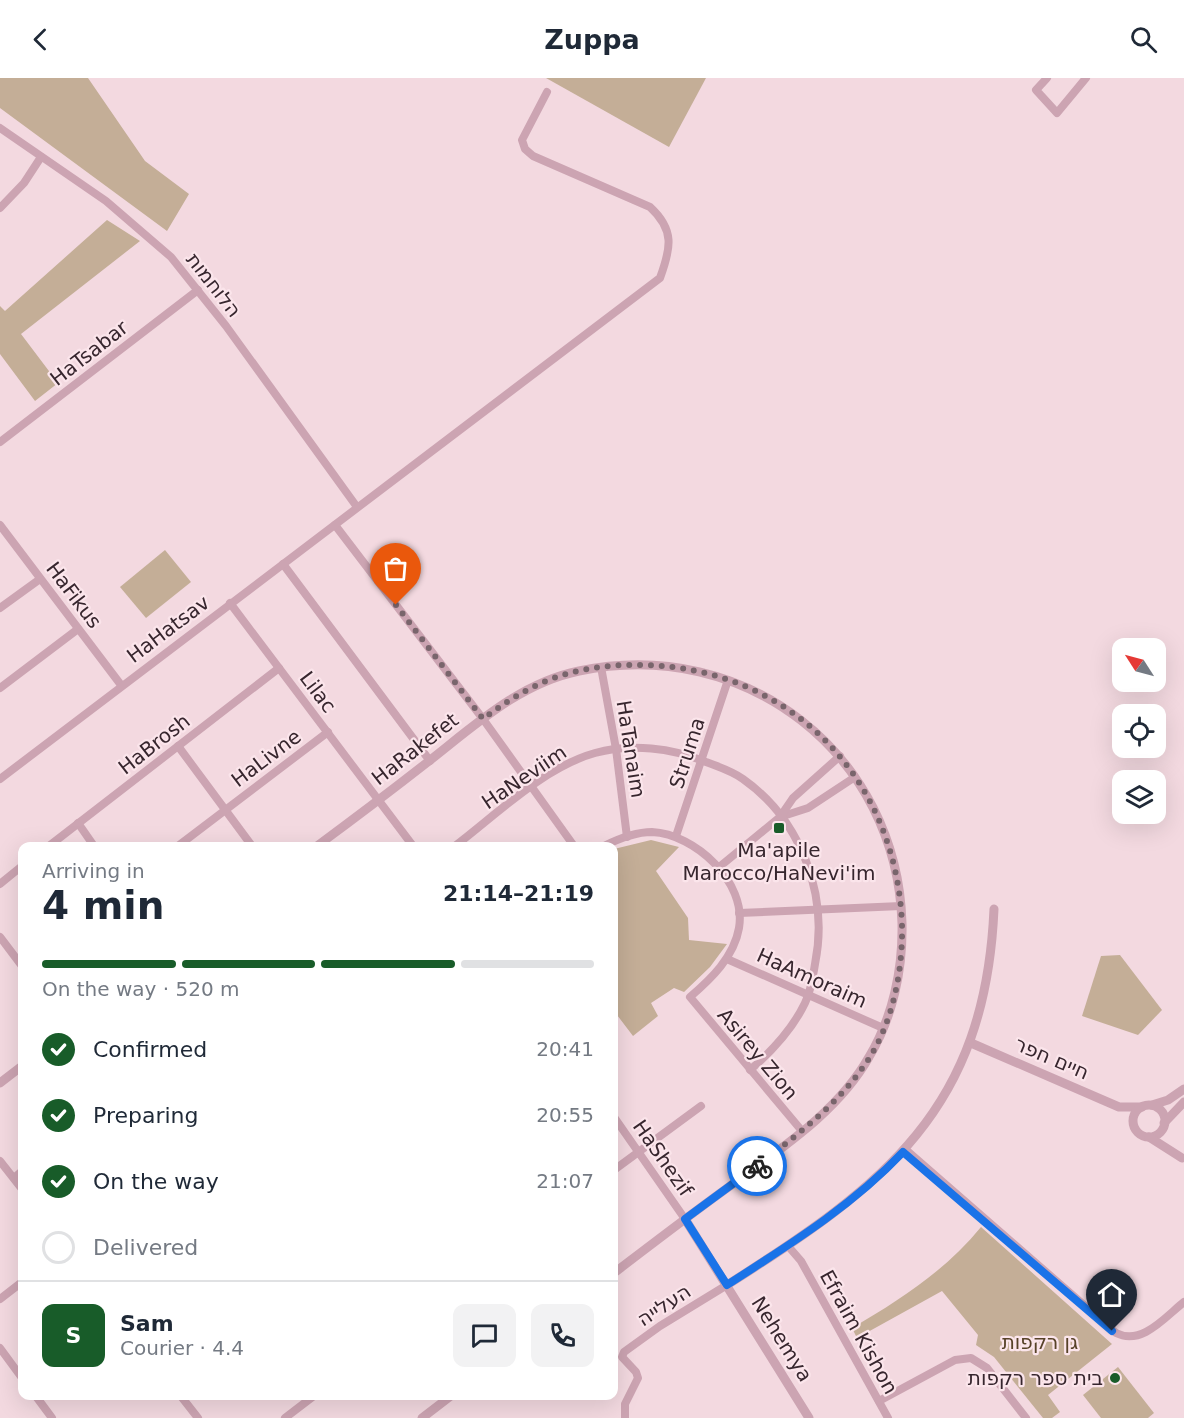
<!DOCTYPE html>
<html lang="en">
<head>
<meta charset="utf-8">
<style>
  :root { --surface:#fff; --page:#f2f2f3; --text:#1f2937; --muted:#747a83; --line:#e0e1e3; --accent:#185c29 }
  body { margin:0; font-family:"DejaVu Sans","Noto Sans Hebrew",sans-serif; background:var(--page); color:var(--text); height:100vh; display:flex; flex-direction:column; font-size:22px; white-space:nowrap }
  * { box-sizing:border-box; margin:0 }
  p { font-size:20px; color:var(--muted) }
  .icon { flex:none; width:33px; height:33px; fill:none; stroke:currentColor; stroke-width:2; stroke-linecap:round; stroke-linejoin:round }
  .map { position:relative; flex:1; overflow:hidden }
  .details { position:absolute; left:18px; top:764px; width:600px; height:558px; display:flex; flex-direction:column; background:var(--surface); border-radius:12px; box-shadow:0 6px 24px #0002 }
  .details>* { flex:none }
  .needle { width:39px; rotate:306deg }
  .tools { position:absolute; left:1112px; top:560px; display:grid; gap:12px }
  .tools a { display:grid; place-items:center; width:54px; height:54px; border-radius:12px; background:var(--surface); box-shadow:0 6px 24px #0002; font-size:30px }
  .pin { position:absolute; display:grid; place-items:center; width:51px; height:51px; color:#fff; margin:-62px -26px; border-radius:50% 50% 50% 0; rotate:-45deg; box-shadow:0 0 6px #0007 }
  .pin .icon { rotate:45deg }
  .courier { position:absolute; display:grid; place-items:center; width:60px; height:60px; margin:-30px; border:4px solid #1a73e8; border-radius:50%; background:#fff; color:#222; box-shadow:0 2px 8px #0007 }
  .headline em { font-style:normal; font-weight:600 }
  .headline div { display:flex; flex-direction:column-reverse }
  .headline { display:flex; align-items:center; justify-content:space-between; height:102px; padding:0 24px }
  h1 { font-size:39px; font-weight:600; line-height:45px }
  .bar { display:grid; grid-template-columns:repeat(4,1fr); gap:9px 6px; align-content:center; height:72px; padding:0 24px }
  .bar i { height:8px; border-radius:4px; background:var(--line) }
  .bar .selected { background:var(--accent) }
  .bar p { grid-column:span 4 }
  .line { display:flex; align-items:center; gap:15px; padding:0 24px; border-top:2px solid var(--line) }
  .line div { flex:1 }
  .round { display:grid; place-items:center; flex:none; width:63px; height:63px; border-radius:12px; background:var(--page) }
  ol { padding:0 24px; list-style:none }
  li { display:flex; align-items:center; gap:18px; height:66px }
  li p { margin-inline-start:auto }
  li .icon { padding:6px; border-radius:50%; background:var(--accent); color:#fff; stroke-width:4 }
  li:last-child { color:var(--muted) }
  li i { width:33px; height:33px; border:3px solid var(--line); border-radius:50% }
  header { display:flex; justify-content:space-between; align-items:center; height:78px; padding:0 24px; background:var(--surface); font-size:27px; font-weight:600 }
  .map>svg:first-child { display:block }
</style>
</head>
<body>
<header><svg class="icon" aria-label="back" viewBox="0 0 24 24"><path d="M15 5l-7 7 7 7"/></svg>Zuppa<svg class="icon" aria-label="search" viewBox="0 0 24 24"><circle cx="10" cy="10" r="6"/><path d="M15 15l6 6"/></svg></header>
<div class="map">
<svg width="1184" height="1340" viewBox="0 0 1184 1340">
  <rect width="100%" height="100%" fill="#f3d9e0"/>
  <!-- green -->
  <g fill="#c4ae97">
    <path d="M0,0H88L145,83L189,116L167,153L0,30Z"/>
    <path d="M546,0H706L669,69Z"/>
    <path d="M107,142L140,163L21,256L58,305L35,323L0,276V228L5,233Z"/>
    <path d="M165,472L191,504L146,540L120,509Z"/>
    <path d="M651,762L679,769L656,793L688,840L689,862L727,866L710,889L684,914L674,910L651,925L658,938L633,958L614,933V771Z"/>
    <path d="M1120,877L1162,932L1138,957L1082,938L1101,878Z"/>
    <path d="M981,1149L1112,1266L1048,1317L1060,1334L1052,1340H1043L994,1279L976,1267L978,1257L942,1213L857,1260L852,1250C900,1222 946,1192 981,1149Z"/>
    <path d="M1118,1289L1154,1335L1148,1340H1101L1083,1317Z"/>
  </g>
  <g fill="none" stroke-linecap="round" stroke-linejoin="round">
    <!-- minor -->
    <g stroke="#cca4b2" stroke-width="8">
      <path d="M1047,0L1036,12L1057,35L1086,0"/>
      <path d="M0,50L106,123L171,179L226,248L357,429"/>
      <path d="M0,130L24,105L41,79"/>
      <path d="M0,364L198,212"/>
      <path d="M0,447L121,607"/>
      <path d="M335,447L483,641L574,768"/>
      <path d="M283,486L430,683"/>
      <path d="M230,525L413,768"/>
      <path d="M0,530L40,501"/>
      <path d="M601,589L616,671L627,759"/>
      <path d="M0,610L78,551"/>
      <path d="M178,668L252,768"/>
      <path d="M0,701L660,200C671,170 675,152 650,129L533,78L525,71L522,62L547,14"/>
      <path d="M780,739L808,730L855,699"/>
      <path d="M78,745L94,768"/>
      <path d="M676,758L728,602"/>
      <path d="M49,768L279,590"/>
      <path d="M178,768L328,654"/>
      <path d="M455,768C496,737 544,689 595,675C631,665 672,670 706,684C719,689 732,693 743,701C801,742 829,817 815,886C813,898 811,913 805,925C793,950 771,974 750,992"/>
      <path d="M604,768C618,761 635,754 652,754C695,756 747,804 739,850C734,879 711,901 690,919L802,1053"/>
      <path d="M718,790L780,739L793,720L840,678"/>
      <path d="M0,806L22,788"/>
      <path d="M739,835L901,828"/>
      <path d="M0,859L22,888"/>
      <path d="M727,881L883,950"/>
      <path d="M614,1039L685,1141"/>
      <path d="M905,1071L1116,1255C1142,1268 1165,1239 1184,1224"/>
      <path d="M0,1083L22,1111"/>
      <path d="M614,1092L701,1028"/>
      <path d="M14,1100L22,1093"/>
      <path d="M788,1168L801,1183L888,1340"/>
      <path d="M0,1221L22,1204"/>
      <path d="M0,1270L22,1300"/>
      <path d="M35,1317L52,1340"/>
      <path d="M180,1317L198,1340"/>
      <path d="M879,1323L955,1282L971,1280L987,1290L1026,1340"/>
      <path d="M285,1340L315,1317"/>
      <path d="M625,1340V1326L638,1300L636,1294L622,1279L624,1274L660,1248L727,1207"/>
    </g>
    <!-- tertiary -->
    <g stroke="#cca4b2" stroke-width="9">
      <path d="M317,768C355,740 392,712 429,683C475,647 520,605 579,593C746,558 897,676 902,845C903,891 893,939 869,979C838,1034 780,1071 730,1108C691,1136 652,1166 614,1195"/>
      <path d="M971,965L1119,1029H1142"/>
      <path d="M0,1005L22,988"/>
      <path d="M1152,1027L1168,1022L1184,1011"/>
      <circle cx="1149" cy="1043" r="16"/>
      <path d="M1164,1045L1184,1024"/>
      <path d="M1149,1059L1182,1080"/>
      <path d="M685,1141L809,1340"/>
      <path d="M727,1207C885,1107 985,1032 994,831"/>
      <path d="M422,1340L452,1317"/>
    </g>
  </g>
  <g fill="none" stroke-linecap="round" stroke-linejoin="round">
    <!-- done -->
    <path stroke="#79656c" stroke-width="6" stroke-dasharray="0 10.8" d="M396,527L483,641C499,629 515,618 533,609C566,592 605,586 643,587C791,590 897,701 902,847C903,892 893,944 868,982C839,1026 798,1056 757,1088"/>
    <!-- route -->
    <path stroke="#1a73e8" stroke-width="8" d="M757,1088L685,1141L727,1207C789,1167 852,1128 903,1074L1112,1253"/>
  </g>
  <!-- markers -->
  <g fill="#185c29" stroke="#fbe5eb" stroke-width="2">
    <rect x="773" y="744" width="12" height="12" rx="3"/>
    <circle cx="1115" cy="1300" r="6"/>
  </g>
  <g text-anchor="middle" stroke-width="4.5" stroke-linejoin="round" paint-order="stroke">
    <!-- street labels -->
    <g font-size="20" fill="#37262e" stroke="#fbe5eb">
      <text transform="translate(214 207) rotate(52)" y="7">הלוחמות</text>
      <text transform="translate(89 275) rotate(-38)" y="7">HaTsabar</text>
      <text transform="translate(74 517) rotate(53)" y="7">HaFikus</text>
      <text transform="translate(168 551) rotate(-37)" y="7">HaHatsav</text>
      <text transform="translate(318 614) rotate(53)" y="7">Lilac</text>
      <text transform="translate(154 666) rotate(-38)" y="7">HaBrosh</text>
      <text transform="translate(415 671) rotate(-38)" y="7">HaRakefet</text>
      <text transform="translate(631 671) rotate(81)" y="7">HaTanaim</text>
      <text transform="translate(687 675) rotate(-72)" y="7">Struma</text>
      <text transform="translate(266 680) rotate(-37)" y="7">HaLivne</text>
      <text transform="translate(524 699) rotate(-34)" y="7">HaNeviim</text>
      <text transform="translate(812 900) rotate(24)" y="7">HaAmoraim</text>
      <text transform="translate(758 976) rotate(50)" y="7">Asirey Zion</text>
      <text transform="translate(1052 980) rotate(23)" y="7">חיים חפר</text>
      <text transform="translate(663 1080) rotate(55)" y="7">HaShezif</text>
      <text transform="translate(664 1227) rotate(-33)" y="7">העלייה</text>
      <text transform="translate(859 1254) rotate(61)" y="7">Efraim Kishon</text>
      <text transform="translate(782 1261) rotate(58)" y="7">Nehemya</text>
    </g>
    <!-- poi labels -->
    <g font-size="20" fill="#37262e" stroke="#fbe5eb">
      <text x="779" y="779">Ma'apile<tspan x="779" dy="23">Marocco/HaNevi'im</tspan></text>
      <text x="1103" y="1307" text-anchor="end">בית ספר רקפות</text>
    </g>
    <!-- park labels -->
    <g font-size="20" fill="#574228" stroke="#fbe5eb">
      <text x="1040" y="1271">גן רקפות</text>
    </g>
  </g>
</svg>
<div class="tools">
<a><svg class="needle" viewBox="-14 -14 28 28"><path d="M0-13l5 13h-10z" fill="#e53935"/><path d="M0 13l5-13h-10z" fill="#747a83"/></svg></a>
<a><svg class="icon" aria-label="locate" viewBox="0 0 24 24"><circle cx="12" cy="12" r="6"/><path d="M12 2v4M12 18v4M2 12h4M18 12h4"/></svg></a>
<a><svg class="icon" aria-label="layers" viewBox="0 0 24 24"><path d="M12 4l9 5-9 5-9-5zM3 14l9 5 9-5"/></svg></a>
</div>
<div class="pin" style="left:396px;top:527px;background:#ea580c"><svg class="icon" aria-label="bag" viewBox="0 0 24 24"><path d="M5 8h14l-1 12H6zM9 8a3 3 0 0 1 6 0"/></svg></div>
<div class="pin" style="left:1112px;top:1253px;background:#1f2937"><svg class="icon" aria-label="home" viewBox="0 0 24 24"><path d="M3 11l9-7 9 7M6 9v11h12V9"/></svg></div>
<div class="courier" style="left:757px;top:1088px"><svg class="icon" aria-label="bike" viewBox="0 0 24 24"><circle cx="6" cy="16" r="4"/><circle cx="18" cy="16" r="4"/><path d="M6 16l4-8h5l3 8M10 8l3 8H6M13 5h3"/></svg></div>
<section class="details">
<div class="headline"><div><h1>4 min</h1><p>Arriving in</p></div><em>21:14–21:19</em></div>
<div class="bar"><i class="selected"></i><i class="selected"></i><i class="selected"></i><i></i><p>On the way · 520 m</p></div>
<ol>
<li><svg class="icon" aria-label="check" viewBox="0 0 24 24"><path d="M5 12l5 5 9-10"/></svg>Confirmed<p>20:41</p></li>
<li><svg class="icon" aria-label="check" viewBox="0 0 24 24"><path d="M5 12l5 5 9-10"/></svg>Preparing<p>20:55</p></li>
<li><svg class="icon" aria-label="check" viewBox="0 0 24 24"><path d="M5 12l5 5 9-10"/></svg>On the way<p>21:07</p></li>
<li><i></i>Delivered</li>
</ol>
<div class="line" style="height:108px"><b class="round" style="background:var(--accent);color:#fff">S</b><div><b>Sam</b><p>Courier · 4.4</p></div><a class="round"><svg class="icon" aria-label="chat" viewBox="0 0 24 24"><path d="M4 5h16v11H9l-5 4z"/></svg></a><a class="round"><svg class="icon" aria-label="phone" viewBox="0 0 24 24"><path d="M5 4h4l2 5-3 2q2 4 5 5l2-3 5 2v4C11 20 4 13 5 4z"/></svg></a></div>
</section>
</div>
</body>
</html>
